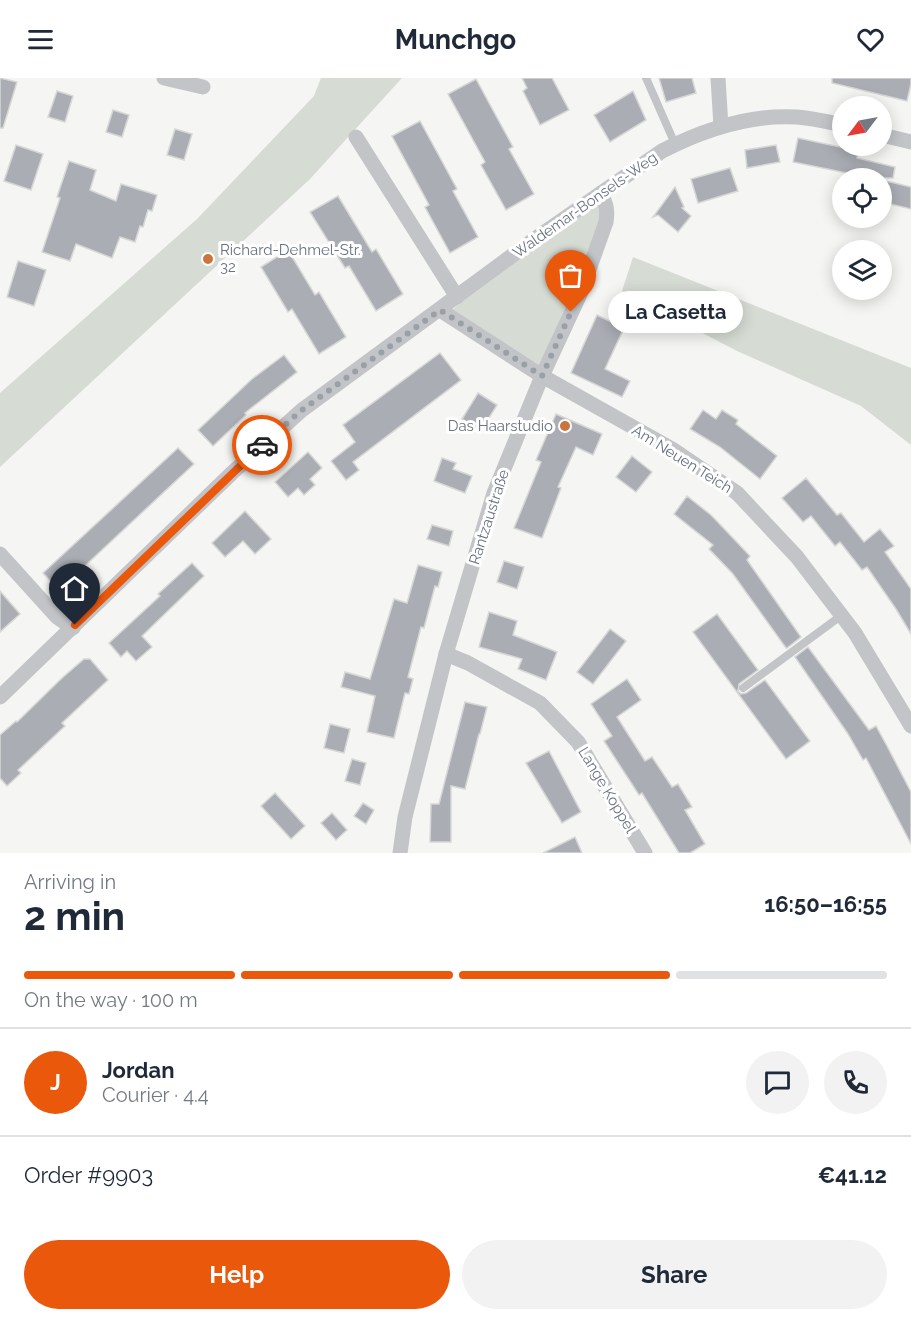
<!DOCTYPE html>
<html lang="en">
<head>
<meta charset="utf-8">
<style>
  :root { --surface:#fff; --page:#f2f2f3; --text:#1f2937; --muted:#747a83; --line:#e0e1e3; --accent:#ea580c }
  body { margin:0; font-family:Raleway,sans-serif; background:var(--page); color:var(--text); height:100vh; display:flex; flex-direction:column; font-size:22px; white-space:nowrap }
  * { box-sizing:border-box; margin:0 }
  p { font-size:20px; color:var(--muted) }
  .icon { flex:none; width:33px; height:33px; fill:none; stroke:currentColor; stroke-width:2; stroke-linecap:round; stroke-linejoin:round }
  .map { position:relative; height:775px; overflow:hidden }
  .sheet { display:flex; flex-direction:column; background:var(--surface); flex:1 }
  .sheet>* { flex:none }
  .needle { width:39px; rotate:238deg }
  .controls { position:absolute; left:832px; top:18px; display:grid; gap:12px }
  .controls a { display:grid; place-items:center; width:60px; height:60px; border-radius:50%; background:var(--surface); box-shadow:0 3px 15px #0003; font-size:30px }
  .pin { position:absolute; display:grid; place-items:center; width:51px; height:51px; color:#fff; margin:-62px -26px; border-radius:50% 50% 50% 0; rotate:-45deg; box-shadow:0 0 6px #0007 }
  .pin .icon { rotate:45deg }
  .courier { position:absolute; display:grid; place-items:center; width:60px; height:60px; margin:-30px; border:4px solid #ea580c; border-radius:50%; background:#fff; color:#222; box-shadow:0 2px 8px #0007 }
  .bubble { position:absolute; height:42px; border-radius:21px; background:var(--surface); box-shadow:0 3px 15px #0003; font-size:20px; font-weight:700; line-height:42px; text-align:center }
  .overview em { font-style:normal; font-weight:700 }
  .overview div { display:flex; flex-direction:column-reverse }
  .overview { display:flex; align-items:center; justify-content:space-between; height:102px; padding:0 24px }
  h1 { font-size:39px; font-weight:700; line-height:45px }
  .bar { display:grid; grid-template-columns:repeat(4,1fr); gap:9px 6px; align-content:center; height:72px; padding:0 24px }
  .bar i { height:8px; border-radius:4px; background:var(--line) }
  .bar .on { background:var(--accent) }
  .bar p { grid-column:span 4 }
  .line { display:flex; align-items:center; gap:15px; padding:0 24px; border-top:2px solid var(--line) }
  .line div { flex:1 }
  .round { display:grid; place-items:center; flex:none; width:63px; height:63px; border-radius:32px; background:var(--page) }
  .button { display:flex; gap:12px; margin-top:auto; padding:12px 24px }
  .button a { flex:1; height:69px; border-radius:36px; background:var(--accent); color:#fff; font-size:24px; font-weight:700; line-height:69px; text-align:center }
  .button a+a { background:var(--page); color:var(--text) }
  header { display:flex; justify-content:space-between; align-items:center; height:78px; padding:0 24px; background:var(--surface); font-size:27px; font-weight:700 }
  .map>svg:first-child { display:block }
</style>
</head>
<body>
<header><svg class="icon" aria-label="menu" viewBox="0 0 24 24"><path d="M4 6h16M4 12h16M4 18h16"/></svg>Munchgo<svg class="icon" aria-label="heart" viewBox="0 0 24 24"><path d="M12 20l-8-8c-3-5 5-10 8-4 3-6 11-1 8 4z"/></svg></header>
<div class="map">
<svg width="911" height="775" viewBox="0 0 911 775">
  <rect width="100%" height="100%" fill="#f5f5f3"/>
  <!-- green -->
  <g fill="#d6dcd4">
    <path d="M321,0H402L310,101L0,389V315L197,141L314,18Z"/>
    <path d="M597,122L604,135L541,289L452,232L497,194Z"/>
    <path d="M633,179L911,290V367L861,328L737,273L622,213Z"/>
  </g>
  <!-- building -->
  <g fill="#aaaeb4" stroke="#d7d7d5" stroke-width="1.5">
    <path d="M0,0L17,4L3,50H0Z"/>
    <path d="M522,0H552L569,32L540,47L523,13L527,10Z"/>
    <path d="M659,0H692L696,15L666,24Z"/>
    <path d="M832,0H911V6L907,23L832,5Z"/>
    <path d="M476,1L513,69L509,71L534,116L506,132L481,87L485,84L448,16Z"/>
    <path d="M57,13L73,18L65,44L48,39Z"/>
    <path d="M633,13L646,42L610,64L594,37Z"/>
    <path d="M113,32L129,37L122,59L106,54Z"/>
    <path d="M420,43L457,111L453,113L478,159L450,175L425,129L429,127L392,58Z"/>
    <path d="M175,51L192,56L184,82L167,77Z"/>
    <path d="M798,60L859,73L857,80L895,89L893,100H871L793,84Z"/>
    <path d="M16,67L43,76L31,112L4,103Z"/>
    <path d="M776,67L780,84L747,90L745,72Z"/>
    <path d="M69,83L96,92L90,112L116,123L121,106L157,117L152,133L148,132L143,149L140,148L135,164L120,159L112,180L76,166L70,183L42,174L60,120L57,119Z"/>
    <path d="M730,90L738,113L698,125L691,101Z"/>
    <path d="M882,102L911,109V131L882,124Z"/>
    <path d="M675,109L684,129L682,130L691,138L678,154L658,137L653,139Z"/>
    <path d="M338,118L372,174L376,171L403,216L376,233L349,188L345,190L310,134Z"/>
    <path d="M288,172L315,217L319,214L346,259L319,276L292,231L288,234L261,189Z"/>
    <path d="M18,183L46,192L34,228L7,219Z"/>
    <path d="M597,237L624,250L605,291L630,303L622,319L571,295Z"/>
    <path d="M440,275L461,302L353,384L359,392L346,402L331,383L355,364L343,347Z"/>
    <path d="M284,277L297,294L245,335L246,337L213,368L198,352L252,301Z"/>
    <path d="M478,315L497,327L481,353L462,341Z"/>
    <path d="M703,332L716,341L722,332L738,342L736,346L777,378L760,401L720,369L690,351Z"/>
    <path d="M556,336L602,356L593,377L576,369L558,409L561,410L542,460L514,450L541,384L536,382Z"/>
    <path d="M178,370L194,386L59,512L43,495Z"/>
    <path d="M308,374L322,390L310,401L315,407L304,417L298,410L288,419L275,404Z"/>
    <path d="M632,378L652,394L636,414L616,399Z"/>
    <path d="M442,380L456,385L453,391L472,398L465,415L434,403Z"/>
    <path d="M806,400L837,437L841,435L864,464L880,451L894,468L885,474L911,511V556L896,531L867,489L862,492L840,464L835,468L811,438L803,444L782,420Z"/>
    <path d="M687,418L711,437L750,478L747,482L801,559L787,570H786L733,496L709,471L713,467L674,436Z"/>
    <path d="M245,433L271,461L255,476L243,463L225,479L212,465Z"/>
    <path d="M432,447L453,453L449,468L427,461Z"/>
    <path d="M504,483L524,489L517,511L497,504Z"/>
    <path d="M192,485L204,498L142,558L152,569L136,583L127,573L121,579L109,565L160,518L158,516Z"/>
    <path d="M418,487L442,494L438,509L435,508L424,550L421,549L408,599L413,601L409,616L405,615L394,660L367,654L375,618L341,609L345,594L370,601L394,521L407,525Z"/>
    <path d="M0,513L20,536L0,554Z"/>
    <path d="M489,534L517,543L513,557L557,574L546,602L518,591L522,581L479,569Z"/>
    <path d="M717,536L758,592L739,606L738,613L741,616L746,615L765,602L810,663L786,681L693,554Z"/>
    <path d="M610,551L626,563L593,606L577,594Z"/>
    <path d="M808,569L869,652L876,648L887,668L911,714V766L866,680L863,682L848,656L795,579Z"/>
    <path d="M84,581H90L108,602L62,645L65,648L18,692L21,695L7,708L0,700V657L16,643L17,644L62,600Z"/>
    <path d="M627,601L641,622L617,639L645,683L652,679L672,709L678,706L692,729L685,732L705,766L690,775H679L642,715L639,717L604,663L612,658L591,626Z"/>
    <path d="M465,624L487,629L480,656H479L465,711L451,708V764H430L431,726H439Z"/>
    <path d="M330,646L350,651L344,675L324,670Z"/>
    <path d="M549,673L581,734L562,745L526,685Z"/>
    <path d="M352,681L366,685L360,707L345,703Z"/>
    <path d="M275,715L305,748L291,761L261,728Z"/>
    <path d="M363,725L374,732L366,746L354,738Z"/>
    <path d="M332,735L347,752L336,762L321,745Z"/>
    <path d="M575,759L582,775H543Z"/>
  </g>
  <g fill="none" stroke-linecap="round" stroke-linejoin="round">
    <!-- service -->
    <g stroke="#c2c4c7" stroke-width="8">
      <path d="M646,0L675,66"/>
      <path d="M743,610L842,537"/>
    </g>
    <!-- minor -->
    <g stroke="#c2c4c7" stroke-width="15">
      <path d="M164,0L203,9"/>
      <path d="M718,0L721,49"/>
      <path d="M882,57L911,64"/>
      <path d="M356,59L457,219"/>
      <path d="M440,232L542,298L672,371L737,415L797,479L855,555L911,648"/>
      <path d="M0,476L57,539L73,550"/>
      <path d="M446,576L468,585L540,625L578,664L645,775"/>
      <path d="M0,619L233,394L302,332L532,163L662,73C703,52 750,36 797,39C812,40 828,44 843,47"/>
      <path d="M400,775L405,739L446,576L494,415L542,298L581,214L606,144C608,132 606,126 601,115"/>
    </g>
  </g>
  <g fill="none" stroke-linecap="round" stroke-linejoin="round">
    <!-- done -->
    <path stroke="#99a0a8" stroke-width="6" stroke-dasharray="0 10.8" d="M262,367L302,332L440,232L542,298L571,234"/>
    <!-- route -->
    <path stroke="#ea580c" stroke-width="8" d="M75,547L262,367"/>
  </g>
  <!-- markers -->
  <g fill="#cc743d" stroke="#fff" stroke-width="2">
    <circle cx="208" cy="181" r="6"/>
    <circle cx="565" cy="348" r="6"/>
  </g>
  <g text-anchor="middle" stroke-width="6" stroke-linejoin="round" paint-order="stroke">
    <!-- street labels -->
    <g font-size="15" fill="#687280" stroke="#fff">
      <text transform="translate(585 127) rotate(-35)" y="5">Waldemar-Bonsels-Weg</text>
      <text transform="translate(682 381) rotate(32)" y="5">Am Neuen Teich</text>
      <text transform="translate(489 439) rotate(-72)" y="5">Rantzaustraße</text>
      <text transform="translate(607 712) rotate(59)" y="5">Lange Koppel</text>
    </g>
    <!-- poi labels -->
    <g font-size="15" fill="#687280" stroke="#fff" text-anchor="start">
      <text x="220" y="177">Richard-Dehmel-Str.<tspan x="220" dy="17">32</tspan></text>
      <text x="553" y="353" text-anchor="end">Das Haarstudio</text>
    </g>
  </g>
</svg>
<div class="controls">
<a><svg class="needle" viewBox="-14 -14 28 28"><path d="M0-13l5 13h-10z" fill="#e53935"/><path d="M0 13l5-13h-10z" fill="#747a83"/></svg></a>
<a><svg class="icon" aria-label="locate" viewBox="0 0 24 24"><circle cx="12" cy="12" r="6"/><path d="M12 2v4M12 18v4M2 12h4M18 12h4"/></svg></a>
<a><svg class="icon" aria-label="layers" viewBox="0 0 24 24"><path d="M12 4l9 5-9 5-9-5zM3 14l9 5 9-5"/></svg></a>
</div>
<div class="pin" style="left:571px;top:234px;background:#ea580c"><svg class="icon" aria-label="bag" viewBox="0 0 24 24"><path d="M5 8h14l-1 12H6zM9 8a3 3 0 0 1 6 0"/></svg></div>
<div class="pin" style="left:75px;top:547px;background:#1f2937"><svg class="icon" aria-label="home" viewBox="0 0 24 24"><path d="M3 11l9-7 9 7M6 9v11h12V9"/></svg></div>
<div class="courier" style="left:262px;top:367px"><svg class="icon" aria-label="car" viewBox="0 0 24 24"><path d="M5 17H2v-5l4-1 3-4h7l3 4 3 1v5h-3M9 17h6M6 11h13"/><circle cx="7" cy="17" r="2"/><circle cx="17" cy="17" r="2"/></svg></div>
<div class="bubble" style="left:608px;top:213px;width:135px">La Casetta</div>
</div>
<section class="sheet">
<div class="overview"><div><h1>2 min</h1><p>Arriving in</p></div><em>16:50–16:55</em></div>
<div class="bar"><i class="on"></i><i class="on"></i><i class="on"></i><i></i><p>On the way · 100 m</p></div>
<div class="line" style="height:108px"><b class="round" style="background:var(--accent);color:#fff">J</b><div><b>Jordan</b><p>Courier · 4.4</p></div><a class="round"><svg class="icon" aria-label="chat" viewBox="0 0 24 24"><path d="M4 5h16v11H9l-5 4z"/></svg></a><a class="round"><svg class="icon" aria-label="phone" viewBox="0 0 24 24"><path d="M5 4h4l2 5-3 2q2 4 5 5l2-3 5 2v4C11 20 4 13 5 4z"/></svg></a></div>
<div class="line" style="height:78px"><div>Order #9903</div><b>€41.12</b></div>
<div class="button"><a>Help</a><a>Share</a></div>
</section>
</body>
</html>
